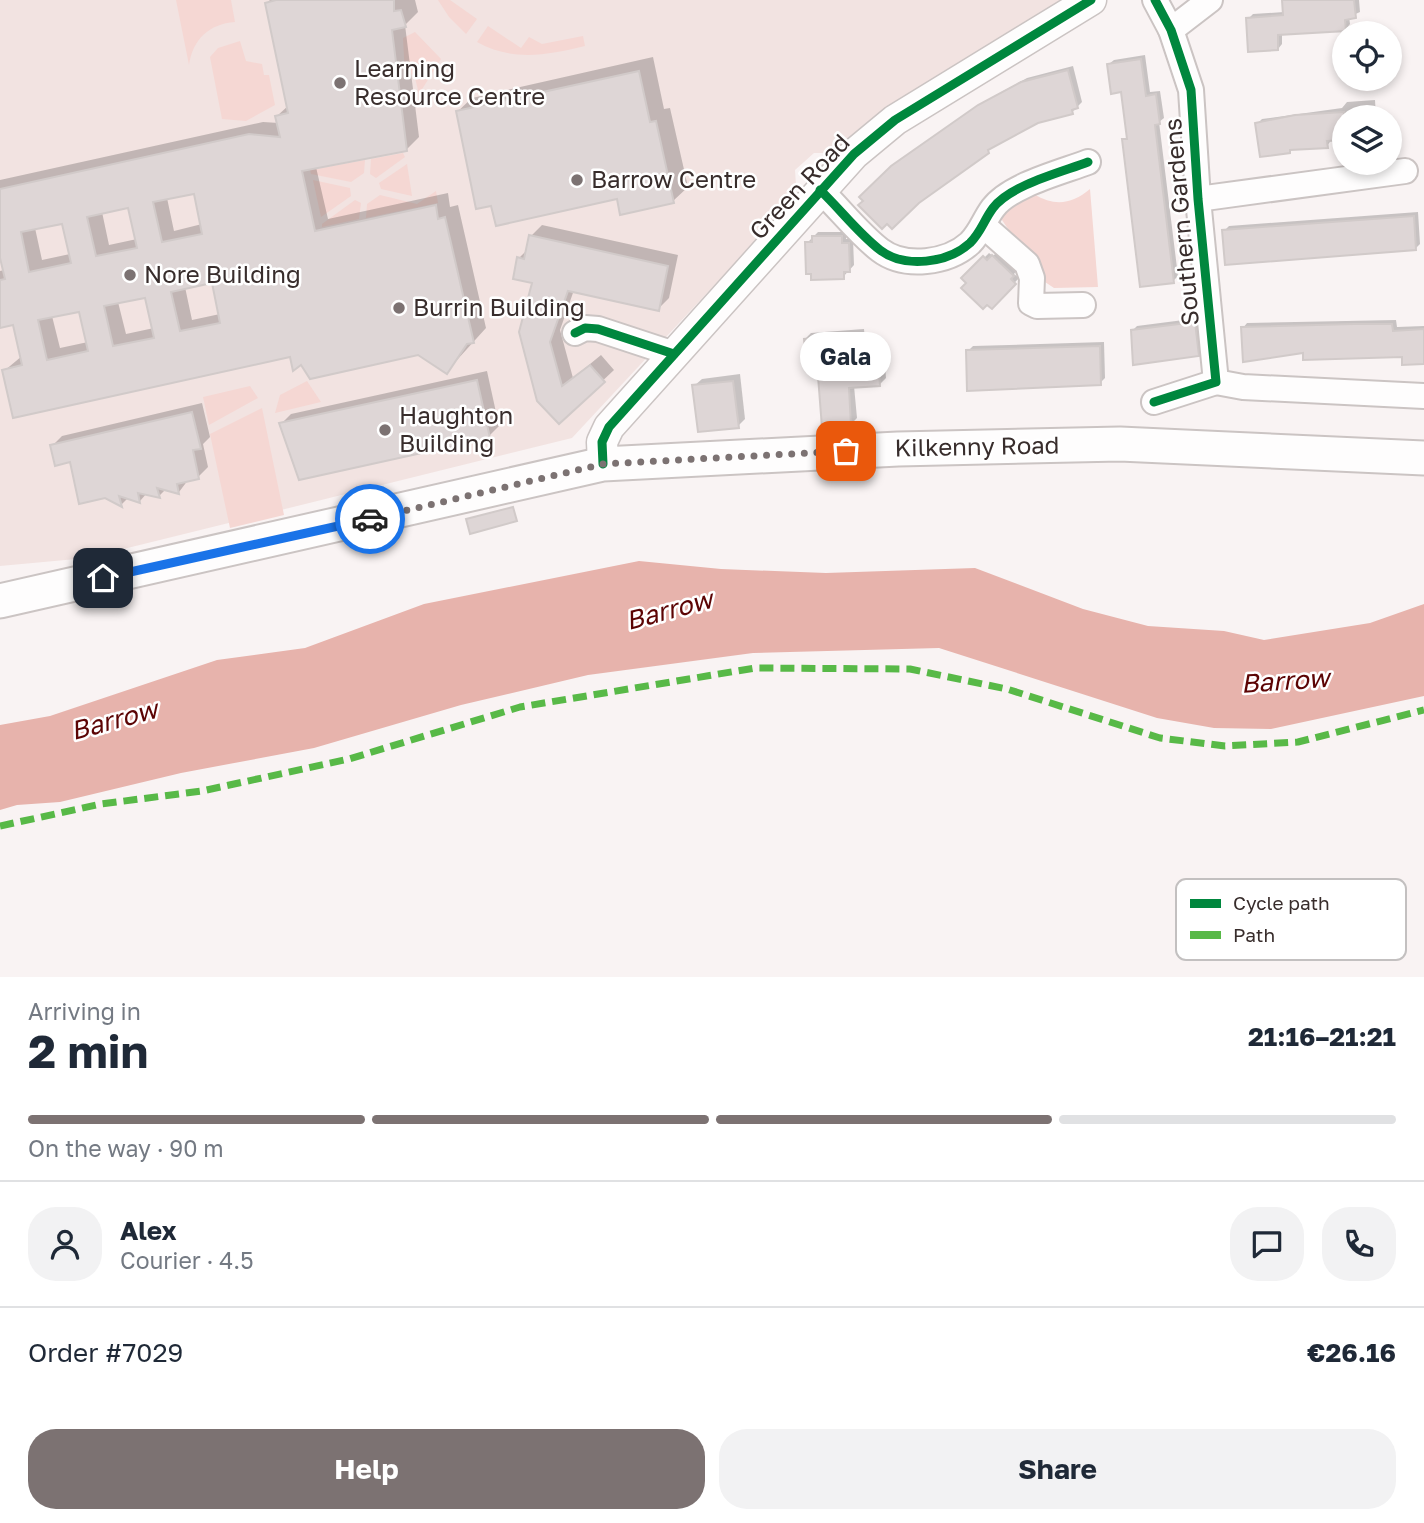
<!DOCTYPE html>
<html lang="en">
<head>
<meta charset="utf-8">
<style>
  :root { --surface:#fff; --page:#f2f2f3; --text:#1f2937; --muted:#747a83; --line:#e0e1e3; --accent:#7c7272 }
  body { margin:0; font-family:"Golos Text",sans-serif; background:var(--page); color:var(--text); height:100vh; display:flex; flex-direction:column; font-size:26px; white-space:nowrap }
  * { box-sizing:border-box; margin:0 }
  p { font-size:23px; color:var(--muted) }
  .icon { flex:none; width:38px; height:38px; fill:none; stroke:currentColor; stroke-width:2; stroke-linecap:round; stroke-linejoin:round }
  .map { position:relative; height:977px; overflow:hidden }
  .side { display:flex; flex-direction:column; background:var(--surface); flex:1 }
  .side>* { flex:none }
  .fabs { position:absolute; left:1332px; top:21px; display:grid; gap:14px }
  .fabs a { display:grid; place-items:center; width:70px; height:70px; border-radius:50%; background:var(--surface); box-shadow:0 4px 10px #0003; font-size:35px }
  .pin { position:absolute; display:grid; place-items:center; width:60px; height:60px; color:#fff; margin:-30px; border-radius:14px; box-shadow:0 4px 10px #0006 }
  .courier { position:absolute; display:grid; place-items:center; width:70px; height:70px; margin:-35px; border:5px solid #1a73e8; border-radius:50%; background:#fff; color:#222; box-shadow:0 2px 9px #0007 }
  .bubble { position:absolute; height:49px; border-radius:24px; background:var(--surface); box-shadow:0 4px 10px #0003; font-size:23px; font-weight:700; line-height:49px; text-align:center }
  .summary em { font-style:normal; font-weight:700 }
  .summary div { display:flex; flex-direction:column-reverse }
  .summary { display:flex; align-items:center; justify-content:space-between; height:119px; padding:0 28px }
  h1 { font-size:46px; font-weight:700; line-height:52px }
  .bar { display:grid; grid-template-columns:repeat(4,1fr); gap:10px 7px; align-content:center; height:84px; padding:0 28px }
  .bar i { height:9px; border-radius:5px; background:var(--line) }
  .bar .active { background:var(--accent) }
  .bar p { grid-column:span 4 }
  .line { display:flex; align-items:center; gap:18px; padding:0 28px; border-top:2px solid var(--line) }
  .line div { flex:1 }
  .round { display:grid; place-items:center; flex:none; width:74px; height:74px; border-radius:28px; background:var(--page) }
  .button { display:flex; gap:14px; margin-top:auto; padding:14px 28px }
  .button a { flex:1; height:80px; border-radius:28px; background:var(--accent); color:#fff; font-size:28px; font-weight:700; line-height:80px; text-align:center }
  .button a+a { background:var(--page); color:var(--text) }
  .map>svg:first-child { display:block }
</style>
</head>
<body>
<div class="map">
<svg width="1424" height="977" viewBox="0 0 1424 977">
  <rect width="100%" height="100%" fill="#f9f3f3"/>
  <!-- built -->
  <path fill="#f2e3e1" d="M0,0H1069L855,142L828,153H814L804,162L795,170L796,185L788,206L572,438L87,558L0,566Z"/>
  <!-- green -->
  <g fill="#f5d7d3">
    <path d="M176,0H231L235,22C209,24 193,39 189,65Z"/>
    <path d="M438,0H450L477,19L466,34L449,17Z"/>
    <path d="M488,26L521,48L529,37L542,44L583,36L585,46C547,55 513,62 477,42Z"/>
    <path d="M415,32L441,59L419,94L414,74L405,76L403,38Z"/>
    <path d="M240,41L246,61L262,64L264,75H269L275,105L246,121L222,119L210,57L218,48Z"/>
    <path d="M403,153L405,157L376,178L370,174L371,159Z"/>
    <path d="M365,160L364,173L351,182L311,174L310,170Z"/>
    <path d="M407,164L412,196L381,189L379,183Z"/>
    <path d="M313,180L350,188L351,196L321,217Z"/>
    <path d="M1090,189L1098,287L1054,288L1042,280L1000,217L1011,205L1034,194C1055,207 1072,204 1090,189Z"/>
    <path d="M436,191L438,203L366,218L367,204L380,195L417,204Z"/>
    <path d="M355,200L361,203L359,219L322,227V224Z"/>
    <path d="M307,381L321,402L275,413L280,395Z"/>
    <path d="M250,386L258,398L209,425L203,397Z"/>
    <path d="M262,408L284,515L230,528L210,434Z"/>
  </g>
  <!-- water -->
  <path fill="#e7b3ac" d="M639,561L721,569L826,573L975,568L1083,609L1148,626L1224,631L1264,640L1370,623L1424,604V696L1271,729L1214,728L1157,718L939,648L753,653L588,675L461,705L314,748L181,773L60,802L17,805L0,810V725L50,716L217,660L305,648L424,604Z"/>
  <!-- shadow -->
  <g fill="#0003" fill-rule="evenodd">
    <path d="M270,0H415L418,12L405,25L419,137L406,150L316,167L328,219L448,193L450,207L458,205L486,328L447,371L419,353L291,355L4,371L22,356L15,323L0,327V271L4,270L0,250V180L263,122L279,123L277,116L289,105L267,3ZM195,192L202,224L174,231L167,198ZM130,206L137,239L109,245L102,212ZM63,222L70,254L42,260L35,228ZM213,281L220,314L192,320L185,287ZM147,295L154,328L126,334L118,302ZM81,309L88,342L60,348L52,316Z"/>
    <path d="M1284,0H1359L1360,12L1349,17L1350,24L1346,29L1282,33V44L1278,49L1248,19L1253,14L1284,12Z"/>
    <path d="M1145,55L1150,92L1160,91L1164,118L1159,122L1178,276L1173,281L1124,140L1128,136L1123,90L1109,64L1114,60Z"/>
    <path d="M653,57L664,109L670,108L688,187L673,201L618,197L493,204L457,112L472,98Z"/>
    <path d="M1073,66L1082,102L1072,112L1037,122L993,147L918,202L985,101L1027,78Z"/>
    <path d="M1375,100L1376,117H1344V138L1332,139L1327,146L1292,148L1289,151L1257,124L1262,119L1342,108L1347,102Z"/>
    <path d="M1418,212L1420,244L1415,249L1224,231L1229,226Z"/>
    <path d="M542,225L678,255L669,298L658,309L574,290L560,330L573,378L601,355L614,370L559,422L534,282L519,258L528,249L531,236Z"/>
    <path d="M818,232H846V239H853L854,265L843,277L807,243Z"/>
    <path d="M998,251L1017,270L1014,274L1019,278L992,307L964,278L989,253L993,256Z"/>
    <path d="M1199,318L1202,350L1198,355L1132,331L1137,326Z"/>
    <path d="M1396,320L1397,327L1424,326V362L1404,355L1305,351L1243,328L1247,323Z"/>
    <path d="M864,329L866,352L884,351L886,378L880,384L854,386L857,418L851,424L805,339L811,333Z"/>
    <path d="M1104,342L1105,378L1100,383L968,351L973,346Z"/>
    <path d="M487,371L499,426L489,436L281,424L291,414Z"/>
    <path d="M740,374L745,419L738,426L694,386L702,379Z"/>
    <path d="M202,403L210,437L203,444L208,467L198,477L188,480L179,492L166,489L159,496L147,493L140,501L129,497L121,505L52,446L62,436Z"/>
  </g>
  <!-- building -->
  <g fill="#ded6d6" stroke="#d1cac9" stroke-width="2" fill-rule="evenodd">
    <path d="M276,0H394V11L401,10L406,27L392,30L407,151L302,171L315,231L436,205L438,219L445,217L474,343L467,344L447,374L418,355L310,379L301,365L293,371L290,357L13,418L2,370L22,365L13,325L0,328V280L5,279L0,258V189L249,134L280,137L275,116L288,113L265,3ZM194,194L202,234L162,242L153,202ZM128,208L137,248L96,256L87,217ZM62,224L71,263L29,272L21,232ZM212,283L220,323L180,331L171,292ZM145,298L154,338L113,346L104,306ZM79,312L88,351L47,360L38,320Z"/>
    <path d="M1282,0H1354L1356,18L1345,20L1346,31L1278,35V50L1248,52L1246,18L1283,15Z"/>
    <path d="M1141,59L1146,96L1156,94L1160,124L1155,125L1174,283L1140,287L1122,139H1127L1121,92L1111,94L1107,64Z"/>
    <path d="M1068,70L1078,108L1072,110L1073,114L1038,123L988,150L989,153L919,203L892,229L887,224L882,229L858,205L863,201L859,197L891,166L978,105L1021,82Z"/>
    <path d="M639,71L650,122L656,121L674,203L620,215L617,199L496,226L491,206L476,209L456,111Z"/>
    <path d="M1344,112V140L1327,141L1328,148L1290,150V153L1260,157L1255,123L1295,115Z"/>
    <path d="M1414,216L1416,250L1225,265L1222,230Z"/>
    <path d="M529,235L668,266L659,311L568,291L550,342L562,386L590,365L605,382L559,424L537,401L519,332L532,283L513,279L517,257L524,259Z"/>
    <path d="M812,236H842V243H849L850,272H844V279L811,280V274H806L805,242H812Z"/>
    <path d="M992,255L1014,276L1011,279L1016,284L992,309L987,305L983,309L961,288L966,283L961,278L983,256L987,260Z"/>
    <path d="M1195,322L1199,356L1133,365L1131,330Z"/>
    <path d="M1354,324H1392L1393,331L1424,329V364L1402,365V357L1303,360V353L1243,362L1241,327Z"/>
    <path d="M859,334L860,357L878,356L880,386L849,388L851,426L822,428L817,363L806,364L804,339Z"/>
    <path d="M1100,346L1101,385L967,391L966,350Z"/>
    <path d="M477,380L490,438L299,480L279,423Z"/>
    <path d="M733,381L739,428L698,432L692,385Z"/>
    <path d="M192,412L201,449L193,450L199,479L177,484L179,494L157,488L160,498L138,493L140,503L119,496L122,507L105,498L79,504L70,462L55,466L50,445Z"/>
    <path d="M513,507L517,521L470,534L466,519Z"/>
  </g>
  <g fill="none" stroke-linecap="round" stroke-linejoin="round">
    <defs>
      <g id="minor">
        <path d="M1171,30L1210,0"/>
        <path d="M820,190C840,209 858,233 880,250C905,269 948,263 970,243C981,232 984,220 993,208C1010,185 1062,172 1088,162"/>
        <path d="M1198,199L1405,171"/>
        <path d="M985,227L1027,264L1032,278L1031,303L1037,306L1083,305"/>
        <path d="M575,333L585,328L598,329L674,354"/>
        <path d="M1216,382L1243,387L1424,396"/>
        <path d="M1154,402L1216,382L1198,199L1191,90L1171,30L1155,0"/>
      </g>
      <path id="tertiary" d="M603,464L602,442L609,427L854,154L895,120L1091,0"/>
      <path id="secondary" d="M0,601L603,464L898,449L1120,444L1424,458"/>
    </defs>
    <!-- minor casing -->
    <use href="#minor" stroke="#cbc4c3" stroke-width="28"/>
    <!-- tertiary casing -->
    <use href="#tertiary" stroke="#cbc4c3" stroke-width="33"/>
    <!-- secondary casing -->
    <use href="#secondary" stroke="#cbc4c3" stroke-width="37"/>
    <!-- minor -->
    <use href="#minor" stroke="#fefdfd" stroke-width="24"/>
    <!-- tertiary -->
    <use href="#tertiary" stroke="#fefdfd" stroke-width="30"/>
    <!-- secondary -->
    <use href="#secondary" stroke="#fefdfd" stroke-width="33"/>
    <!-- quiet -->
    <path stroke="#58b947" stroke-width="7" stroke-dasharray="14 7" stroke-linecap="butt" d="M0,826L101,804L202,791L349,759L520,707L755,668L910,669L1007,689L1160,738L1225,746L1298,742L1424,710"/>
    <defs>
      <g id="cycleway">
        <path d="M820,190C840,209 858,233 880,250C905,269 948,263 970,243C981,232 984,220 993,208C1010,185 1062,172 1088,162"/>
        <path d="M575,333L585,328L598,329L674,354"/>
        <path d="M1154,402L1216,382L1198,199L1191,90L1171,30L1155,0"/>
        <path d="M603,464L602,442L609,427L854,154L895,120L1091,0"/>
      </g>
    </defs>
    <!-- cycleway casing -->
    <use href="#cycleway" stroke="#fff" stroke-width="13"/>
    <!-- cycleway -->
    <use href="#cycleway" stroke="#00873e" stroke-width="9"/>
  </g>
  <g fill="none" stroke-linecap="round" stroke-linejoin="round">
    <!-- done -->
    <path stroke="#7c7272" stroke-width="7" stroke-dasharray="0 12.6" d="M370,519L603,464L846,451"/>
    <!-- route -->
    <path stroke="#1a73e8" stroke-width="9" d="M103,578L370,519"/>
  </g>
  <!-- markers -->
  <g fill="#7c7272" stroke="#fff" stroke-width="2.5">
    <circle cx="340" cy="83" r="7"/>
    <circle cx="577" cy="180" r="7"/>
    <circle cx="130" cy="275" r="7"/>
    <circle cx="399" cy="308" r="7"/>
    <circle cx="385" cy="430" r="7"/>
  </g>
  <g text-anchor="middle" stroke-width="5" stroke-linejoin="round" paint-order="stroke">
    <!-- poi labels -->
    <g font-size="24" fill="#382d2c" stroke="#fff" text-anchor="start">
      <text x="354" y="77">Learning<tspan x="354" dy="28">Resource Centre</tspan></text>
      <text x="591" y="188">Barrow Centre</text>
      <text x="144" y="283">Nore Building</text>
      <text x="413" y="316">Burrin Building</text>
      <text x="399" y="424">Haughton<tspan x="399" dy="28">Building</tspan></text>
    </g>
    <!-- street labels -->
    <g font-size="24" fill="#382d2c" stroke="#fff">
      <text transform="translate(800 187) rotate(-47)" y="8">Green Road</text>
      <text transform="translate(1182 222) rotate(-95)" y="8">Southern Gardens</text>
      <text transform="translate(977 447) rotate(-1)" y="8">Kilkenny Road</text>
    </g>
    <!-- water labels -->
    <g font-size="26" font-style="italic" fill="#5c0404" stroke="#fff">
      <text transform="translate(669 610) rotate(-15)" y="9">Barrow</text>
      <text transform="translate(1285 681) rotate(-4)" y="9">Barrow</text>
      <text transform="translate(114 720) rotate(-15)" y="9">Barrow</text>
    </g>
  </g>
  <!-- legend -->
  <rect x="1176" y="879" width="230" height="81" rx="10" fill="#fff" stroke="#c3c0c0" stroke-width="2"/>
  <rect x="1190" y="899" width="31" height="9" fill="#00873e"/>
  <rect x="1190" y="931" width="31" height="8" fill="#58b947"/>
  <g font-size="19" fill="#382d2c">
    <text x="1233" y="910">Cycle path</text>
    <text x="1233" y="942">Path</text>
  </g>
</svg>
<div class="fabs">
<a><svg class="icon" aria-label="locate" viewBox="0 0 24 24"><circle cx="12" cy="12" r="6"/><path d="M12 2v4M12 18v4M2 12h4M18 12h4"/></svg></a>
<a><svg class="icon" aria-label="layers" viewBox="0 0 24 24"><path d="M12 4l9 5-9 5-9-5zM3 14l9 5 9-5"/></svg></a>
</div>
<div class="pin" style="left:846px;top:451px;background:#ea580c"><svg class="icon" aria-label="bag" viewBox="0 0 24 24"><path d="M5 8h14l-1 12H6zM9 8a3 3 0 0 1 6 0"/></svg></div>
<div class="pin" style="left:103px;top:578px;background:#1f2937"><svg class="icon" aria-label="home" viewBox="0 0 24 24"><path d="M3 11l9-7 9 7M6 9v11h12V9"/></svg></div>
<div class="courier" style="left:370px;top:519px"><svg class="icon" aria-label="car" viewBox="0 0 24 24"><path d="M5 17H2v-5l4-1 3-4h7l3 4 3 1v5h-3M9 17h6M6 11h13"/><circle cx="7" cy="17" r="2"/><circle cx="17" cy="17" r="2"/></svg></div>
<div class="bubble" style="left:800px;top:332px;width:91px">Gala</div>
</div>
<section class="side">
<div class="summary"><div><h1>2 min</h1><p>Arriving in</p></div><em>21:16–21:21</em></div>
<div class="bar"><i class="active"></i><i class="active"></i><i class="active"></i><i></i><p>On the way · 90 m</p></div>
<div class="line" style="height:126px"><a class="round"><svg class="icon" aria-label="person" viewBox="0 0 24 24"><circle cx="12" cy="8" r="4"/><path d="M4 21q1-7 8-7t8 7"/></svg></a><div><b>Alex</b><p>Courier · 4.5</p></div><a class="round"><svg class="icon" aria-label="chat" viewBox="0 0 24 24"><path d="M4 5h16v11H9l-5 4z"/></svg></a><a class="round"><svg class="icon" aria-label="phone" viewBox="0 0 24 24"><path d="M5 4h4l2 5-3 2q2 4 5 5l2-3 5 2v4C11 20 4 13 5 4z"/></svg></a></div>
<div class="line" style="height:91px"><div>Order #7029</div><b>€26.16</b></div>
<div class="button"><a>Help</a><a>Share</a></div>
</section>
</body>
</html>
